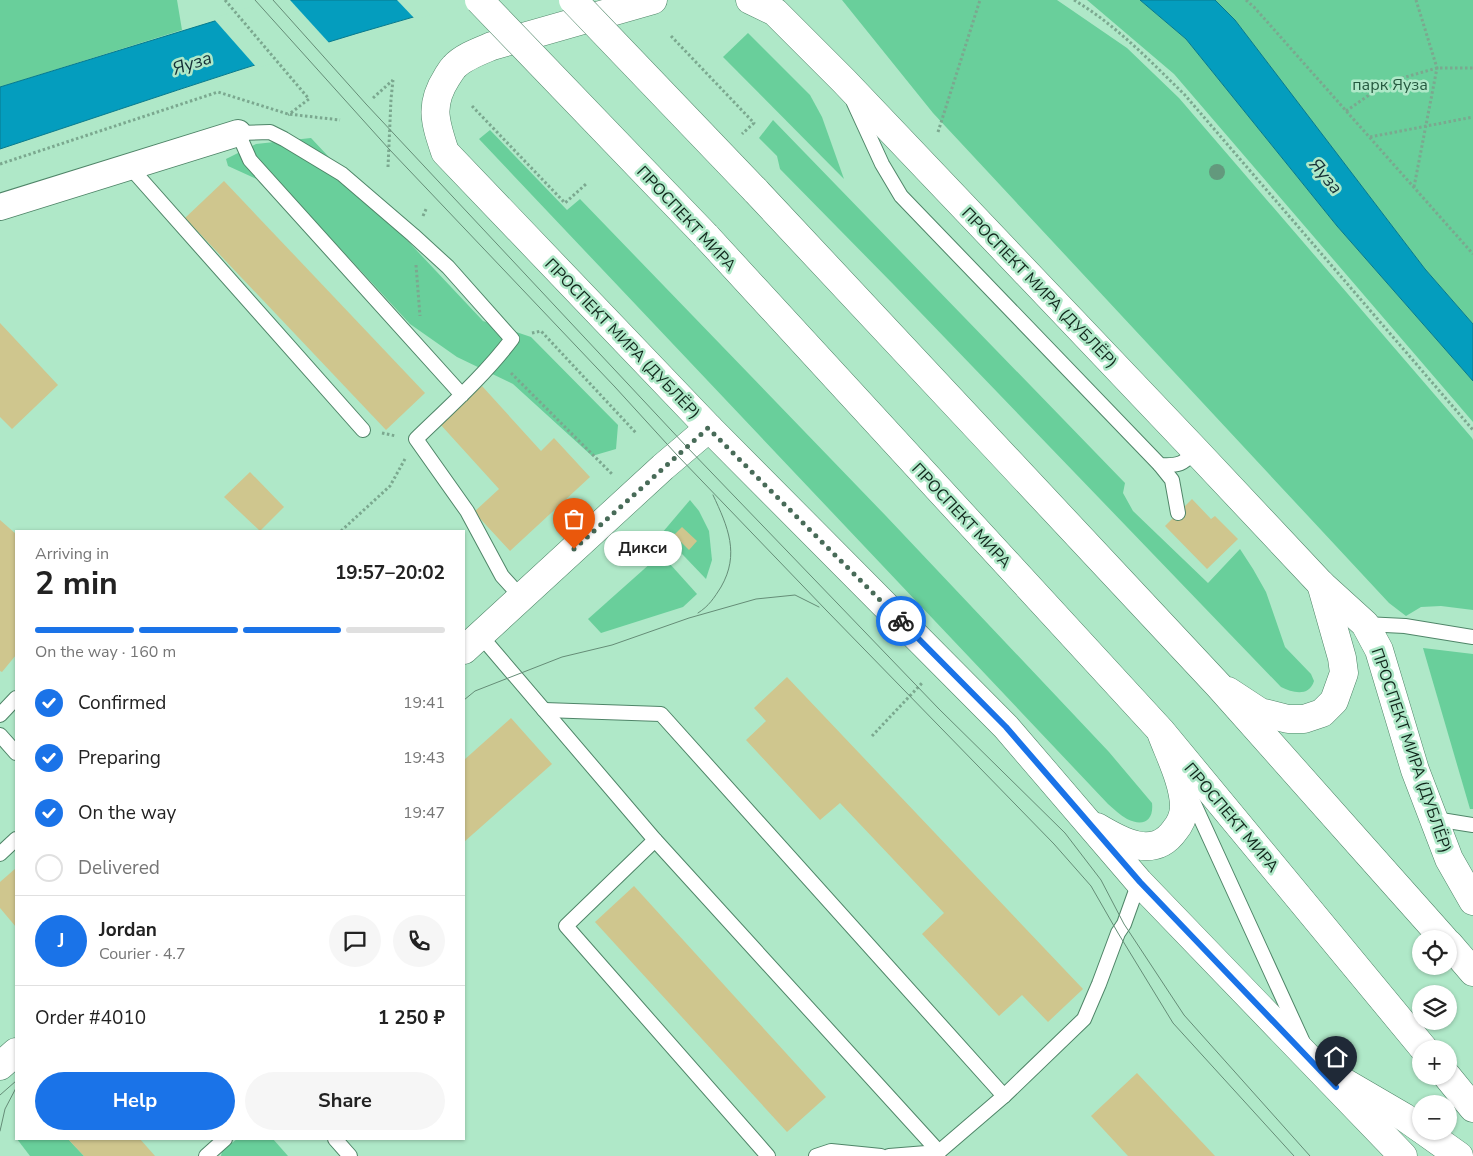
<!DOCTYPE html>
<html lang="en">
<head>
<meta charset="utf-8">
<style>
  :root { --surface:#fff; --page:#f6f6f6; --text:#222; --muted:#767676; --line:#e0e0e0; --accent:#1a73e8 }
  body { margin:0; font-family:"Nunito Sans",sans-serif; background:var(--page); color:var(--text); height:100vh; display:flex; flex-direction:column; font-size:19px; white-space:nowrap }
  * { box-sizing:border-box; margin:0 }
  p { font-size:16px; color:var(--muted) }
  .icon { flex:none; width:28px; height:28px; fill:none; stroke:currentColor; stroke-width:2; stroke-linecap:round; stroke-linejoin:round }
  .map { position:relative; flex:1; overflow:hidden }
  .drawer { position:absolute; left:15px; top:530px; width:450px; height:610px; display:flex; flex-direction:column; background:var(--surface); border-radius:0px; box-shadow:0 1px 4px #0004 }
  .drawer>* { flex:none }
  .fabs { position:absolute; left:1412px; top:930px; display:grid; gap:10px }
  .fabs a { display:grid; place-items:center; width:45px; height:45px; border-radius:50%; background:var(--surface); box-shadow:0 1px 4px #0004; font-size:25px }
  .pin { position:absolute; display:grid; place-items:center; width:42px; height:42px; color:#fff; margin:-51px -21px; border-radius:50% 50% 50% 0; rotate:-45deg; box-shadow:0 0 5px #0007 }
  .pin .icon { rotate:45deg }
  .courier { position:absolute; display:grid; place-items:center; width:50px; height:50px; margin:-25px; border:4px solid #1a73e8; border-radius:50%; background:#fff; color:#222; box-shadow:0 1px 6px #0007 }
  .bubble { position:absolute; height:35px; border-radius:18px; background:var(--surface); box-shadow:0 1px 4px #0004; font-size:16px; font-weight:700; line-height:35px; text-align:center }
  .headline em { font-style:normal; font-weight:700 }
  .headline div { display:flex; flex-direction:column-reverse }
  .headline { display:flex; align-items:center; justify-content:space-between; height:85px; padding:0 20px }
  h1 { font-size:32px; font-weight:700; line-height:38px }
  .bar { display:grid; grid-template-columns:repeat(4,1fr); gap:8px 5px; align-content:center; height:60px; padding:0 20px }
  .bar i { height:6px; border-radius:4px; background:var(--line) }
  .bar .on { background:var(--accent) }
  .bar p { grid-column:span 4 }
  .line { display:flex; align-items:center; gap:12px; padding:0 20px; border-top:1px solid var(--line) }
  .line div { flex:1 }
  .round { display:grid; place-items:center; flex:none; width:52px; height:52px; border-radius:26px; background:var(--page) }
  ol { padding:0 20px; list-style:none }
  li { display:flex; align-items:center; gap:15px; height:55px }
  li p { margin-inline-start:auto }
  li .icon { padding:5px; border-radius:50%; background:var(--accent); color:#fff; stroke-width:4 }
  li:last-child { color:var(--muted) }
  li i { width:28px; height:28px; border:2px solid var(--line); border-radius:50% }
  .primary-button { display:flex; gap:10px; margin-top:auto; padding:10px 20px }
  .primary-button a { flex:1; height:58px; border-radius:30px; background:var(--accent); color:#fff; font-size:20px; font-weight:700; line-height:58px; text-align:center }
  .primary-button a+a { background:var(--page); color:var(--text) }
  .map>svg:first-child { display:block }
</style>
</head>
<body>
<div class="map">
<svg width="1473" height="1156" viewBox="0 0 1473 1156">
  <rect width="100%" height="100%" fill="#afe8c8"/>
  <!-- green -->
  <g fill="#69cf9b">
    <path d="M0,0H177L182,30L0,87Z"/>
    <path d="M842,0H1057L1127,48L1179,98L1472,438L1473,440V610L1441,606L1421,607L1406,616L1389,603L933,113Z"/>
    <path d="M1087,0H1140L1186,39L1337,226L1473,381V422L1174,74Z"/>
    <path d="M1215,0H1473V324L1425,269L1235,20Z"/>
    <path d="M748,33L810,95L822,117L844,179L723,57Z"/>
    <path d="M773,120L1125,483L1123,493L1133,511L1208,583L1240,549L1253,569L1266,592L1285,647L1311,674L1314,681C1309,697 1293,693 1281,687L894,285L780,169L777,156L759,138Z"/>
    <path d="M490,130L567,210L580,199L886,516L1109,752L1152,803C1154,821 1143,827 1127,819C1120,815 1114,809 1108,804L479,139Z"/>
    <path d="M311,138L483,321L531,337L618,425L616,449L592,456L513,384L457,357L410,324L290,194L228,166L226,159L256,144Z"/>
    <path d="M690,500L699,511L709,531L712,560L706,579L662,533Z"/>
    <path d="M661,554L697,594L683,607L601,633L588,619Z"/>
    <path d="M1423,648L1473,654V809H1470Z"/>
    <path d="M17,1139H68L84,1156H30Z"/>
    <path d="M237,1139H273L288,1156H221L222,1151Z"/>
  </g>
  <!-- water -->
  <g fill="#049dbe" stroke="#087a8d">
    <path d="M283,0H476C315,42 158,97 0,149V87Z"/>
    <path d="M1140,0H1215L1235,20L1425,269L1473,324V381L1337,226L1186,39Z"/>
  </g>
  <!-- pier -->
  <g fill="#afe8c8">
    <path d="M274,0H290L331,45L257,68L213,18Z"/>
    <path d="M397,0H479L477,2L415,19Z"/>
  </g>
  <!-- building -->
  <g fill="#cfc68e">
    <path d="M224,181L425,393L386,430L185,218Z"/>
    <path d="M0,323L58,385L12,429L0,417Z"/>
    <path d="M482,386L541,451L554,438L590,477L510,551L474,512L499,489L440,424Z"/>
    <path d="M250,472L284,507L260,531L224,497Z"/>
    <path d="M1192,499L1211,519L1215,516L1238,539L1207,569L1165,526Z"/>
    <path d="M0,520L16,534V655L2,672L0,671Z"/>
    <path d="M682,527L697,541L689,550L674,535Z"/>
    <path d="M787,677L1083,989L1048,1022L1022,995L999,1016L922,934L944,913L840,803L820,820L746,740L766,721L754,708Z"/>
    <path d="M511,718L552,764L464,842V760Z"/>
    <path d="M16,868V927L0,908V882Z"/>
    <path d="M634,886L826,1097L787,1132L595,922Z"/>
    <path d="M1137,1073L1215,1156H1128L1091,1116Z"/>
    <path d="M68,1139H140L155,1156H84Z"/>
  </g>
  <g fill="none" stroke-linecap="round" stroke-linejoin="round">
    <defs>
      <g id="lane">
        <path d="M854,103L882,164L901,196L1160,465C1180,466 1182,464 1196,451"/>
        <path d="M129,166L363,430"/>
        <path d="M462,395L250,160L238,133L270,132L284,139L342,174L413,235L448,267L512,339C484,376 449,407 416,439L467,511L502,576L521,597"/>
        <path d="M1160,465L1172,480L1178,513"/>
        <path d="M1365,624L1405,626L1473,637"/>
        <path d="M480,635L655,840L939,1152"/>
        <path d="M544,710L661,714L1004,1096"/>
        <path d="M0,715L16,698"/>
        <path d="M0,735L16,753"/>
        <path d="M1190,795L1302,1040"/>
        <path d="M1435,819L1473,825"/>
        <path d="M655,840L566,926L768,1156"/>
        <path d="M0,854L16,839"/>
        <path d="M335,1139L350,1156"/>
        <path d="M206,1156L225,1139"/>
        <path d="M816,1156L831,1151L881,1156"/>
        <path d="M889,1156L939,1152"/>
        <path d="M934,1156L1004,1096L1084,1019L1099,984L1118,933L1124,924L1139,882"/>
      </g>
      <path id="street" d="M0,207L238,133"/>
      <g id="secondary">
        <path d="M653,0L492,46C480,51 463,57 454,67C451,70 449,74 447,77C429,105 435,122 445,152L709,428L1006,727L1139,882L1403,1156"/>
        <path d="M750,0L775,12L844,81L1196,451L1321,584L1365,624L1379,650L1415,770L1449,859L1473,901"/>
        <path d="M464,650L663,467L709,428"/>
        <path d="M1228,691L1260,712L1288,719H1304L1322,713L1334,701L1344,673L1342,658L1321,584"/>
        <path d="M1097,827C1122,842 1154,860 1175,830C1180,824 1183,817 1184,809C1185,786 1170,756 1162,735"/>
        <path d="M0,1066L16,1052"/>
        <path d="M1344,1082L1404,1117L1421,1129"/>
        <path d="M1424,1131L1459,1156"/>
      </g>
      <g id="primary">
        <path d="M755,190L1219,686L1444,939"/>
        <path d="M706,236L1161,731L1424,1049"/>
        <path d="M1449,944L1473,972"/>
        <path d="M1447,1076L1473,1108"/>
      </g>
    </defs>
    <!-- lane casing -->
    <use href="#lane" stroke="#4f8568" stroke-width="16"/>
    <!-- street casing -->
    <use href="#street" stroke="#4f8568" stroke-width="28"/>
    <!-- secondary casing -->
    <use href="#secondary" stroke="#4f8568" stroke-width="29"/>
    <!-- primary casing -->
    <use href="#primary" stroke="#4f8568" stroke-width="29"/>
    <!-- path -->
    <g stroke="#7ba88f" stroke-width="3" stroke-dasharray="2.5 2.5" stroke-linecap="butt">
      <path d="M225,0L309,99L288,115"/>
      <path d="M1074,0C1116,25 1149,60 1184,94L1473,430"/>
      <path d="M1246,0L1254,7L1473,254"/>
      <path d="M671,36L754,123L742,134"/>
      <path d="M373,98L393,80"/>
      <path d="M472,106L565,203L586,184"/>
      <path d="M1346,111L1388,82L1437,68H1473"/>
      <path d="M938,132L980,0"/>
      <path d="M1370,137L1473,117"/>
      <path d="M0,164L218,92L288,114L340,120"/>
      <path d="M388,167L391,99L393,80"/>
      <path d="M1414,187L1437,68L1416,0"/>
      <path d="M423,216L427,207"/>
      <path d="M416,265L420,316"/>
      <path d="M532,333L541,331L637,434"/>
      <path d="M511,373L613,475"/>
      <path d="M382,433L396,436"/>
      <path d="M341,531L390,486L405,459"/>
      <path d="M872,736L923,682"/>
    </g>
    <!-- lane -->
    <use href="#lane" stroke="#fff" stroke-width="14"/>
    <!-- street -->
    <use href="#street" stroke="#fff" stroke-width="26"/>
    <!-- secondary -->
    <use href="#secondary" stroke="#fff" stroke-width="28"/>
    <!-- primary -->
    <use href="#primary" stroke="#fff" stroke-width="28"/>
    <!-- tram -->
    <g stroke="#658d77" stroke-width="1">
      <path d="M255,0L389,149L615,387L677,455L826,610L1054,844L1091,886L1118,933L1173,1023L1294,1156"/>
      <path d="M273,0L366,104L686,446L939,709L1065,833L1101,880L1124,924L1184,1015L1310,1156"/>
      <path d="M698,613C709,606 714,598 721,587C740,554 728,527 713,495"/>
      <path d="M464,700L475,691L562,657L612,645L689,618L756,599L795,595L819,607"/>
      <path d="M0,1095L16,1081"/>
      <path d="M0,1131L5,1109L16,1088"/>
    </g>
    <defs>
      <g id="primary-bridge">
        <path d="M479,0L706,236"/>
        <path d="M573,0L755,190"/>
      </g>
    </defs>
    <!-- primary-bridge casing -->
    <use href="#primary-bridge" stroke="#4f8568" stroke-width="29" stroke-linecap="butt"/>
    <!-- primary-bridge -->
    <use href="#primary-bridge" stroke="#fff" stroke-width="28"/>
  </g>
  <!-- trees -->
  <circle fill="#63997d" cx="1217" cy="172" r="8"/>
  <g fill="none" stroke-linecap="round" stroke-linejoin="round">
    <!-- done -->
    <path stroke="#486b58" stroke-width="5" stroke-dasharray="0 9" d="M574,549L708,428L901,621"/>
    <!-- route -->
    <path stroke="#1a73e8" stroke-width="6" d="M901,621L1006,727L1140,882L1336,1087"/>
  </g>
  <g text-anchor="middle" stroke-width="5" stroke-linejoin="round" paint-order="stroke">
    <!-- park labels -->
    <g font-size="16" fill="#25583f" stroke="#afe8c8">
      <text x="1390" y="90">парк Яуза</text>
    </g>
    <!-- street labels -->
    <g font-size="16" fill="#11271c" stroke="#afe8c8">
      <text transform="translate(687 218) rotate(47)" y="6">ПРОСПЕКТ МИРА</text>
      <text transform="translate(1040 287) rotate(46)" y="6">ПРОСПЕКТ МИРА (ДУБЛЁР)</text>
      <text transform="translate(623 338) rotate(46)" y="6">ПРОСПЕКТ МИРА (ДУБЛЁР)</text>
      <text transform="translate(962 515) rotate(47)" y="6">ПРОСПЕКТ МИРА</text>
      <text transform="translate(1412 750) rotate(71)" y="6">ПРОСПЕКТ МИРА (ДУБЛЁР)</text>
      <text transform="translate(1232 817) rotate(50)" y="6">ПРОСПЕКТ МИРА</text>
    </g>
    <!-- water labels -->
    <g font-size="18" font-style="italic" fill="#142e36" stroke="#afe8c8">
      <text transform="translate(192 63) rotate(-18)" y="6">Яуза</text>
      <text transform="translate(1326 176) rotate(50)" y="6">Яуза</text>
    </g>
  </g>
</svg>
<div class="fabs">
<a><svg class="icon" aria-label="locate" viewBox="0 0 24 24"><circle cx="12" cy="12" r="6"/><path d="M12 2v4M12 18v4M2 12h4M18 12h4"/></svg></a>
<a><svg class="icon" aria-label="layers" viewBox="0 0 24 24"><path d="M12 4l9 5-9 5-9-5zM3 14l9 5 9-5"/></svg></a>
<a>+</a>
<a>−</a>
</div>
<div class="pin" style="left:574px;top:549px;background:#ea580c"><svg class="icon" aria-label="bag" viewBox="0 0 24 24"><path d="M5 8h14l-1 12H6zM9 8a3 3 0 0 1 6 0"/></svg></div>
<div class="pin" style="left:1336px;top:1087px;background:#1f2937"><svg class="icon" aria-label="home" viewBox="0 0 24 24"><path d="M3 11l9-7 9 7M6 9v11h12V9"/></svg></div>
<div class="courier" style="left:901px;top:621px"><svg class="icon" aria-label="bike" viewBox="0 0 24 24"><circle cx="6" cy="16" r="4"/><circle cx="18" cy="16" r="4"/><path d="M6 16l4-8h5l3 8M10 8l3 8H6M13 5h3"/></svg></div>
<div class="bubble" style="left:604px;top:531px;width:78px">Дикси</div>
<section class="drawer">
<div class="headline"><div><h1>2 min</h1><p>Arriving in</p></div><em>19:57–20:02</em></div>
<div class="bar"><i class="on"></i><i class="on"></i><i class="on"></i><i></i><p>On the way · 160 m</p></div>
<ol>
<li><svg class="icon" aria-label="check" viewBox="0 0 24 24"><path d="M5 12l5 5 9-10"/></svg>Confirmed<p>19:41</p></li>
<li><svg class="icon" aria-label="check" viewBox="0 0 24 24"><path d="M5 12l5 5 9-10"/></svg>Preparing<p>19:43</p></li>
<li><svg class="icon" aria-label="check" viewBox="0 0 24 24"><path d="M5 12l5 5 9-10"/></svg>On the way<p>19:47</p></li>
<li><i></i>Delivered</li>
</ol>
<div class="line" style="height:90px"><b class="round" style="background:var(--accent);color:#fff">J</b><div><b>Jordan</b><p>Courier · 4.7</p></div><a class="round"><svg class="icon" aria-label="chat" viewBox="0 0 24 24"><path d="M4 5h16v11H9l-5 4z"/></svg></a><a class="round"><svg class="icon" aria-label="phone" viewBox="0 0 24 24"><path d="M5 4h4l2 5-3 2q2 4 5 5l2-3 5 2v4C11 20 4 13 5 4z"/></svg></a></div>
<div class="line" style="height:65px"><div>Order #4010</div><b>1 250 ₽</b></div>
<div class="primary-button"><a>Help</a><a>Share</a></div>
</section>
</div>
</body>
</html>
